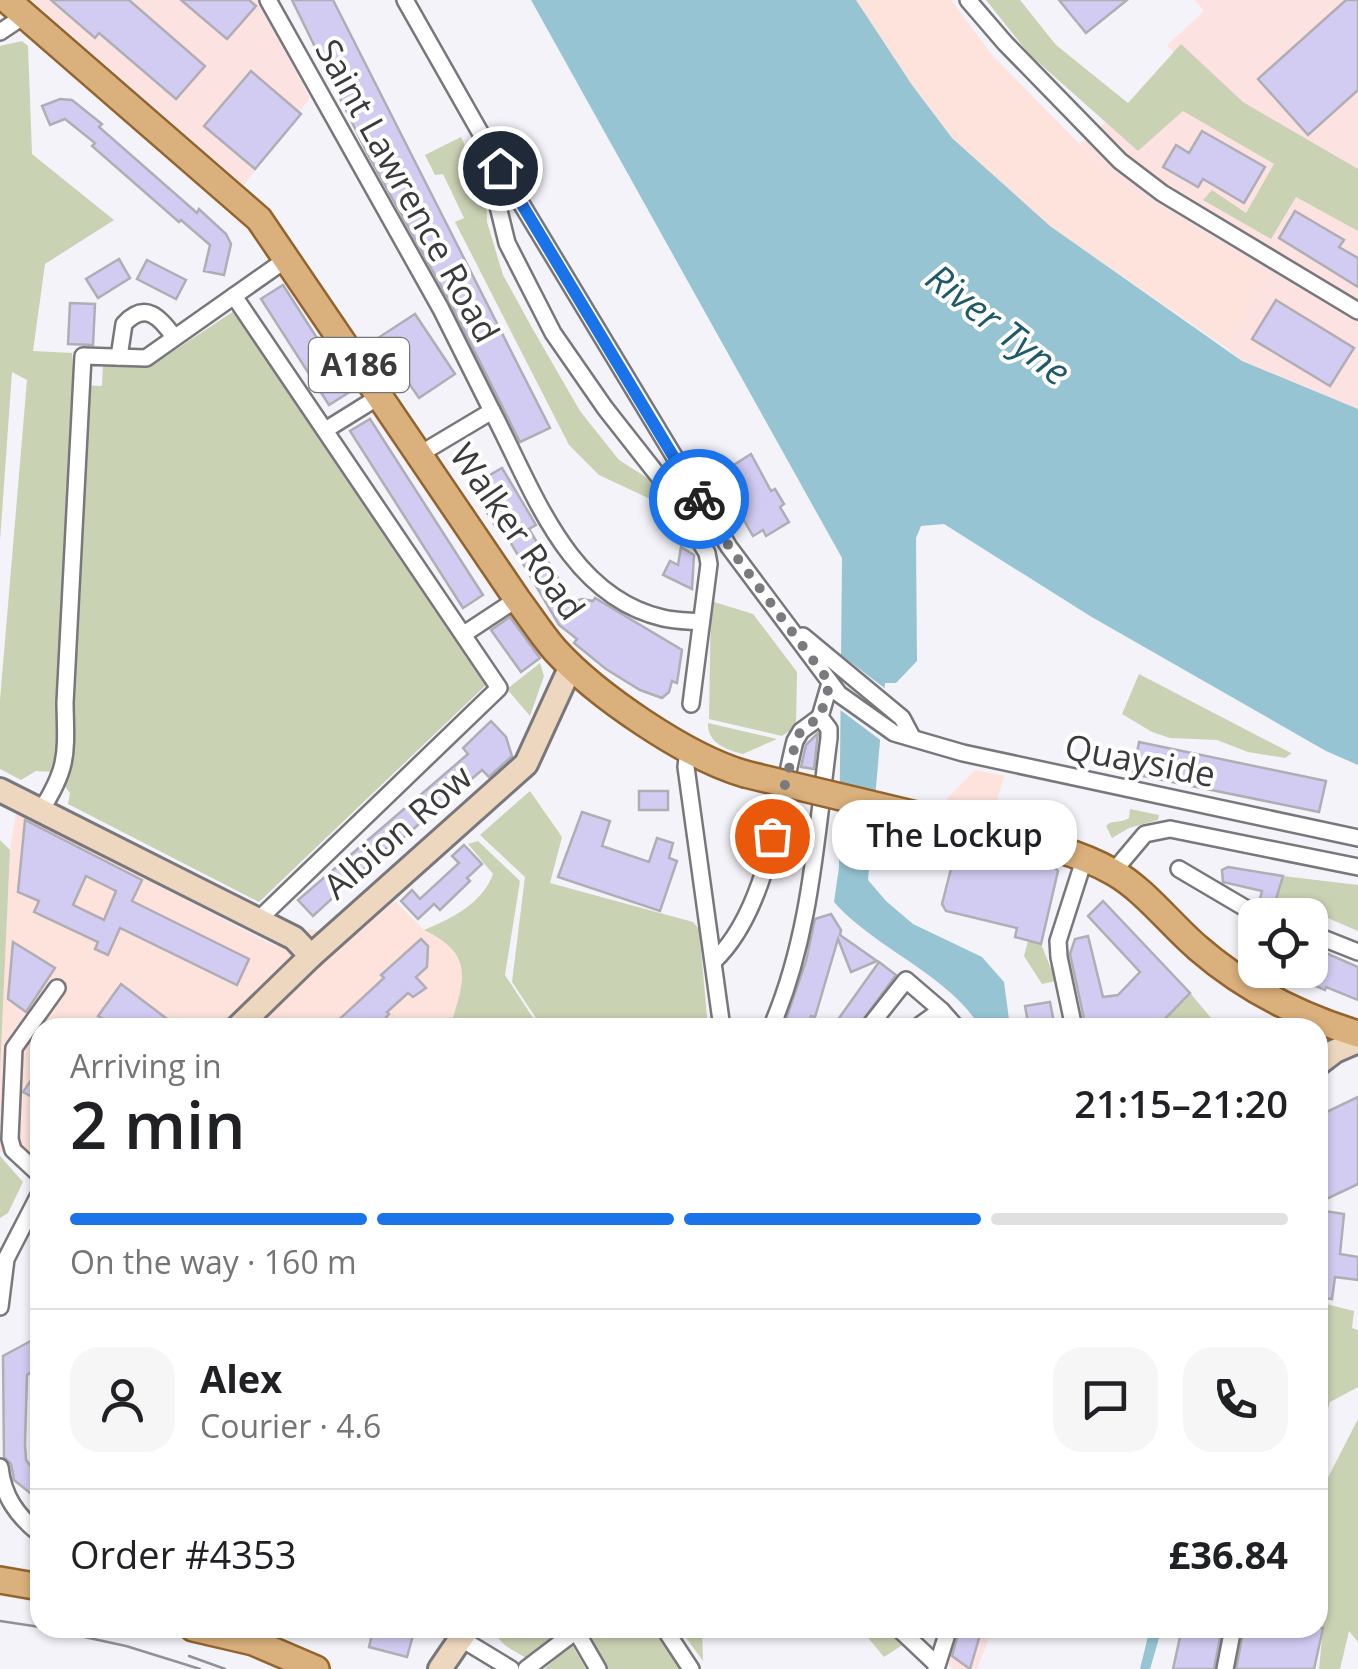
<!DOCTYPE html>
<html lang="en">
<head>
<meta charset="utf-8">
<style>
  :root { --surface:#fff; --page:#f6f6f6; --text:#202124; --muted:#757577; --line:#e0e0e0; --accent:#1a73e8 }
  body { margin:0; font-family:"Open Sans",sans-serif; background:var(--page); color:var(--text); height:100vh; display:flex; flex-direction:column; font-size:38px; white-space:nowrap }
  * { box-sizing:border-box; margin:0 }
  p { font-size:32px; color:var(--muted) }
  .icon { flex:none; width:55px; height:55px; fill:none; stroke:currentColor; stroke-width:2; stroke-linecap:round; stroke-linejoin:round }
  .map { position:relative; flex:1; overflow:hidden }
  .side { position:absolute; left:30px; top:1018px; width:1298px; height:620px; display:flex; flex-direction:column; background:var(--surface); border-radius:30px; box-shadow:0 2px 8px #0004 }
  .side>* { flex:none }
  .controls { position:absolute; left:1238px; top:898px; display:grid; gap:20px }
  .controls a { display:grid; place-items:center; width:90px; height:90px; border-radius:20px; background:var(--surface); box-shadow:0 2px 8px #0004; font-size:50px }
  .pin { position:absolute; display:grid; place-items:center; width:85px; height:85px; color:#fff; margin:-42px; border:5px solid #fff; border-radius:50%; box-shadow:0 2px 10px #0007 }
  .courier { position:absolute; display:grid; place-items:center; width:100px; height:100px; margin:-50px; border:8px solid #1a73e8; border-radius:50%; background:#fff; color:#222; box-shadow:0 2px 12px #0007 }
  .bubble { position:absolute; height:70px; border-radius:30px; background:var(--surface); box-shadow:0 2px 8px #0004; font-size:32px; font-weight:600; line-height:70px; text-align:center }
  .head em { font-style:normal; font-weight:600 }
  .head div { display:flex; flex-direction:column-reverse }
  .head { display:flex; align-items:center; justify-content:space-between; height:170px; padding:0 40px }
  h1 { font-size:65px; font-weight:600; line-height:75px }
  .bar { display:grid; grid-template-columns:repeat(4,1fr); gap:15px 10px; align-content:center; height:120px; padding:0 40px }
  .bar i { height:12px; border-radius:8px; background:var(--line) }
  .bar .on { background:var(--accent) }
  .bar p { grid-column:span 4 }
  .line { display:flex; align-items:center; gap:25px; padding:0 40px; border-top:2px solid var(--line) }
  .line div { flex:1 }
  .round { display:grid; place-items:center; flex:none; width:105px; height:105px; border-radius:30px; background:var(--page) }
  .map>svg:first-child { display:block }
</style>
</head>
<body>
<div class="map">
<svg width="1358" height="1669" viewBox="0 0 1358 1669">
  <rect width="100%" height="100%" fill="#f3f3f9"/>
  <!-- commercial -->
  <g fill="#fde2e2">
    <path d="M31,0H258L310,98L244,185Z"/>
    <path d="M1195,0H1358V409L1242,361L1225,347L1267,275L1111,176L1080,144L1180,60L1167,45L1204,11Z"/>
    <path d="M958,1628H993L977,1669H954L947,1663Z"/>
  </g>
  <!-- industrial -->
  <g fill="#fde3dc">
    <path d="M856,0H951L993,56L1111,176L1268,275L1225,347L1050,226L952,138L912,85Z"/>
    <path d="M975,770L1004,776L993,814L943,803Z"/>
    <path d="M16,812L275,946L310,929L351,939L395,901L424,930L446,941L459,960L464,980L450,1027L40,1028V1157L28,1152H0V1073L10,850Z"/>
  </g>
  <!-- green -->
  <g fill="#cad2b4">
    <path d="M986,0H1020L1056,45L1128,103L1181,44L1243,102L1358,169V231L1296,197L1271,239L1203,200L1212,190L1246,213L1274,164L1183,111L1138,151L1029,54Z"/>
    <path d="M22,41L28,46L32,154L114,220L45,264L33,351L72,353L74,385L102,386L103,364H154L237,309L487,684L259,902L68,804L70,793L54,772L36,771L21,780L0,769V700L27,380L12,372L0,541V46Z"/>
    <path d="M461,137L486,191L487,222L503,275L531,326L580,411L619,460L649,479L663,505L599,475L569,445L455,222L464,218L443,174L435,175L425,155Z"/>
    <path d="M711,601L753,614L797,672L796,727L782,736L709,719Z"/>
    <path d="M540,663L544,676L530,716L507,689Z"/>
    <path d="M1139,674L1291,753H1292L1285,758L1248,752L1217,740L1170,738L1152,732L1122,714Z"/>
    <path d="M708,723L777,739L743,754C727,750 707,743 708,723Z"/>
    <path d="M530,791L562,837L550,883L693,922L699,929L708,1027H542L512,982L525,877L480,835Z"/>
    <path d="M1130,809L1159,815L1158,820L1129,828L1112,838L1106,826C1111,819 1121,824 1129,818Z"/>
    <path d="M0,840L10,850L0,1073Z"/>
    <path d="M478,841L520,881L505,975L539,1027H450C464,981 476,955 424,930C452,918 482,904 493,874L468,844Z"/>
    <path d="M1283,876L1358,885V931L1295,904L1275,901Z"/>
    <path d="M1028,941L1041,944L1056,981L1042,984L1024,956Z"/>
    <path d="M1190,993L1212,1019L1204,1027L1156,1028Z"/>
    <path d="M0,1156L23,1182L8,1213L0,1218Z"/>
    <path d="M1318,1302L1354,1311L1352,1328L1358,1330V1387L1330,1402L1318,1442Z"/>
    <path d="M1358,1419V1642L1349,1631L1340,1669H1319L1323,1628L1318,1626V1585L1325,1565L1318,1564V1497Z"/>
    <path d="M494,1628H570L528,1659C513,1650 498,1645 494,1628Z"/>
    <path d="M581,1628H654L680,1669H605Z"/>
    <path d="M679,1628H702L703,1661Z"/>
    <path d="M860,1628H889L904,1644L884,1657Z"/>
    <path d="M572,1645L586,1669H544Z"/>
  </g>
  <!-- water -->
  <g fill="#97c4d3">
    <path d="M531,0H856L912,85L952,138L1050,226L1242,361L1358,409V765L1326,751L1090,616L944,524L921,526L916,538L917,661L896,683H885L868,880L886,901L913,924L982,957L1004,982L1010,1027H980C949,975 874,948 834,902L839,867L842,558Z"/>
    <path d="M1150,1628H1162L1150,1669H1140Z"/>
  </g>
  <!-- pier -->
  <path fill="#f3f3f9" d="M840,654L887,690L883,742L839,709Z"/>
  <!-- building -->
  <g fill="#d2ccf2" stroke="#afaeb4" stroke-width="2.5" fill-rule="evenodd">
    <path d="M51,0H129L205,66L176,99L99,33L95,38Z"/>
    <path d="M181,0H249L256,6L227,39Z"/>
    <path d="M292,0H333L550,428L520,442L451,304L367,153Z"/>
    <path d="M1059,0H1127L1086,33Z"/>
    <path d="M1346,0H1358V90L1308,135L1258,79Z"/>
    <path d="M251,71L301,114L255,169L204,126Z"/>
    <path d="M60,99L72,100L102,124L99,127L197,213L199,209L226,234L231,244L224,275L204,271L210,245L181,220L179,222L92,146L95,143L65,119L50,125L42,106Z"/>
    <path d="M1202,131L1265,167L1244,203L1203,179L1198,187L1163,167L1176,145L1189,153Z"/>
    <path d="M1295,211L1344,240L1339,247L1358,258V287L1279,238Z"/>
    <path d="M119,259L130,278L98,298L86,279Z"/>
    <path d="M147,260L186,280L176,299L137,279Z"/>
    <path d="M283,285L351,391L329,405L261,299Z"/>
    <path d="M1276,300L1354,348L1330,386L1252,339Z"/>
    <path d="M70,303L95,304L93,345L68,344Z"/>
    <path d="M415,314L455,374L419,398L378,338Z"/>
    <path d="M370,419L483,595L463,608L350,431Z"/>
    <path d="M751,454L771,491L775,489L784,504L780,507L789,522L766,536L763,530L753,536L718,475Z"/>
    <path d="M502,468L536,525L529,529L572,602L582,599L593,601L595,598L682,650L677,683L672,681L669,692L662,698L640,690L606,669L574,643L577,639L559,625L502,528L498,531L471,486Z"/>
    <path d="M681,547L694,555L692,589L663,575L670,561L678,565Z"/>
    <path d="M510,617L540,658L521,672L491,630Z"/>
    <path d="M491,721L506,737L512,756L489,777L482,770L397,843L395,841L313,916L298,900L468,754L463,748Z"/>
    <path d="M818,733L814,769L801,767L806,745Z"/>
    <path d="M1139,742L1326,781L1319,812L1133,774Z"/>
    <rect x="639" y="791" width="29" height="19"/>
    <path d="M582,812L610,821L602,846L649,862L657,838L673,843L669,858L677,861L660,911L558,877Z"/>
    <path d="M25,820L142,880L132,901L249,959L237,985L120,928L108,955L95,949L98,942L34,912L39,901L18,892ZM86,876L116,891L104,920L73,905Z"/>
    <path d="M940,841L956,845L957,841L1052,864L1058,871L1041,944L1015,937L1017,928L946,911L942,904L952,865L935,861Z"/>
    <path d="M464,845L482,864L467,878L470,881L440,910L434,904L418,919L401,901L412,890L420,899L459,863L452,856Z"/>
    <path d="M1228,867L1283,876L1273,909L1259,903L1262,891L1223,882L1222,870Z"/>
    <path d="M1103,901L1190,993L1156,1028H1086L1070,954L1075,939L1088,936L1103,997L1118,995L1140,972L1088,916Z"/>
    <path d="M831,914L841,930L840,935L877,961L851,972L838,939L815,1017L811,1016L805,1028H783L806,961L815,919Z"/>
    <path d="M421,939L428,946L427,967L416,977L426,988L413,997L408,993L387,1012L389,1014L385,1019L394,1028H330L384,978L381,975Z"/>
    <path d="M13,942L55,968L26,1012L8,999Z"/>
    <path d="M1310,946L1358,967V1000L1326,987L1325,990L1279,970H1310Z"/>
    <path d="M879,962L896,975L857,1028H832Z"/>
    <path d="M121,984L179,1028H100L105,1020L98,1016Z"/>
    <path d="M1050,1002L1055,1028H1029L1025,1006Z"/>
    <path d="M40,1067V1101L23,1092Z"/>
    <path d="M1358,1097V1184L1318,1203V1155L1326,1151L1318,1133V1116Z"/>
    <path d="M1318,1210L1344,1214L1340,1254L1358,1257V1280L1335,1277L1332,1299L1318,1297Z"/>
    <path d="M40,1336V1367L27,1375L25,1444L26,1460L40,1478V1501L14,1480L11,1464L4,1457L3,1356Z"/>
    <path d="M388,1628H415L407,1657L369,1647L373,1630L387,1634Z"/>
    <path d="M960,1628H982L970,1669L952,1656Z"/>
    <path d="M1182,1628H1222L1214,1669H1173Z"/>
    <path d="M1244,1628H1323L1314,1669H1236Z"/>
  </g>
  <g fill="none" stroke-linecap="round" stroke-linejoin="round">
    <defs>
      <g id="street">
        <path d="M268,0L441,309L492,411L420,454"/>
        <path d="M405,0L510,185L729,547L839,694L894,733L963,753L1358,838"/>
        <path d="M968,0L1005,43L1120,161L1162,193L1358,311"/>
        <path d="M0,32L24,16"/>
        <path d="M510,185L496,198L507,243L553,333L605,408L660,478L707,553L709,564L691,704"/>
        <path d="M234,296L499,688L257,921"/>
        <path d="M119,357L124,324C145,301 160,317 174,337"/>
        <path d="M492,411C533,489 567,596 663,618C675,621 689,621 701,622"/>
        <path d="M327,429L380,396"/>
        <path d="M464,634L517,599"/>
        <path d="M803,636L902,718L911,735"/>
        <path d="M688,749L686,767L722,1028"/>
        <path d="M40,812C69,767 66,754 65,703L83,356L146,358L288,258"/>
        <path d="M1179,869L1257,915"/>
        <path d="M1113,872L1145,834L1170,829L1358,867"/>
        <path d="M1310,933L1358,952"/>
        <path d="M714,961C767,911 778,809 795,741L801,731L820,717"/>
        <path d="M941,1010L957,1028"/>
        <path d="M771,1028C811,936 816,836 829,738V729L820,717L830,683"/>
        <path d="M868,1028L906,980L941,1010L916,1028"/>
        <path d="M1074,1028L1059,957L1058,941L1085,857"/>
        <path d="M40,1175L13,1150L10,1139L14,1048L57,988"/>
        <path d="M0,1307L6,1259L40,1193"/>
        <path d="M0,1467C3,1496 17,1516 40,1534"/>
        <path d="M664,1628L691,1669"/>
        <path d="M898,1628L936,1664"/>
        <path d="M460,1638L511,1669"/>
        <path d="M526,1669L576,1631L598,1669"/>
        <path d="M936,1669L949,1628"/>
        <path d="M1225,1669L1233,1628"/>
      </g>
      <g id="secondary">
        <path d="M0,790L294,938L311,956"/>
        <path d="M237,1028L311,956L526,764L571,666"/>
        <path d="M1318,1064L1335,1051L1358,1041"/>
        <path d="M440,1669L468,1628"/>
      </g>
      <g id="primary">
        <path d="M7,0L259,219L517,599C530,616 541,634 555,650C596,695 686,757 745,774"/>
        <path d="M975,829C1021,840 1071,848 1113,872C1145,890 1170,924 1198,948C1245,989 1299,1016 1358,1034"/>
        <path d="M0,1580L40,1587"/>
        <path d="M193,1628L253,1642L316,1669"/>
      </g>
    </defs>
    <!-- street casing -->
    <use href="#street" stroke="#77777c" stroke-width="20"/>
    <!-- secondary casing -->
    <use href="#secondary" stroke="#77777c" stroke-width="28"/>
    <!-- primary casing -->
    <use href="#primary" stroke="#93642d" stroke-width="30"/>
    <!-- street -->
    <use href="#street" stroke="#fff" stroke-width="15"/>
    <!-- secondary -->
    <use href="#secondary" stroke="#edd7be" stroke-width="22"/>
    <!-- primary -->
    <use href="#primary" stroke="#dab07c" stroke-width="25"/>
    <!-- tram -->
    <g stroke="#919095" stroke-width="2.5">
      <path d="M0,1621L40,1627"/>
      <path d="M43,1628L126,1646L200,1669"/>
      <path d="M189,1656L225,1669"/>
    </g>
    <defs>
      <path id="primary-bridge" d="M745,774L975,829"/>
    </defs>
    <!-- primary-bridge casing -->
    <use href="#primary-bridge" stroke="#93642d" stroke-width="30" stroke-linecap="butt"/>
    <!-- primary-bridge -->
    <use href="#primary-bridge" stroke="#dab07c" stroke-width="25"/>
  </g>
  <g fill="none" stroke-linecap="round" stroke-linejoin="round">
    <!-- done -->
    <path stroke="#7b7b7f" stroke-width="10" stroke-dasharray="0 18" d="M699,499L732,551L830,683L820,717L801,730L796,741L772,836"/>
    <!-- route -->
    <path stroke="#1a73e8" stroke-width="12" d="M500,168L699,499"/>
  </g>
  <g text-anchor="middle" stroke-width="8" stroke-linejoin="round" paint-order="stroke">
    <!-- shield labels -->
    <rect fill="#fff" stroke="#767577" stroke-width="2.5" x="309" y="338" width="100" height="54" rx="8"/>
    <g font-size="32" font-weight="bold" fill="#3b3a3d">
      <text x="359" y="376">A186</text>
    </g>
    <!-- street labels -->
    <g font-size="35" fill="#3b3a3d" stroke="#fff">
      <text transform="translate(407 191) rotate(61)" y="12">Saint Lawrence Road</text>
      <text transform="translate(517 532) rotate(55)" y="12">Walker Road</text>
      <text transform="translate(1140 761) rotate(11)" y="12">Quayside</text>
      <text transform="translate(398 832) rotate(-41)" y="12">Albion Row</text>
    </g>
    <!-- water labels -->
    <g font-size="38" font-style="italic" fill="#1f5a6b" stroke="#fff">
      <text transform="translate(998 325) rotate(38)" y="13">River Tyne</text>
    </g>
  </g>
</svg>
<div class="controls">
<a><svg class="icon" aria-label="locate" viewBox="0 0 24 24"><circle cx="12" cy="12" r="6"/><path d="M12 2v4M12 18v4M2 12h4M18 12h4"/></svg></a>
</div>
<div class="pin" style="left:772px;top:836px;background:#ea580c"><svg class="icon" aria-label="bag" viewBox="0 0 24 24"><path d="M5 8h14l-1 12H6zM9 8a3 3 0 0 1 6 0"/></svg></div>
<div class="pin" style="left:500px;top:168px;background:#1f2937"><svg class="icon" aria-label="home" viewBox="0 0 24 24"><path d="M3 11l9-7 9 7M6 9v11h12V9"/></svg></div>
<div class="courier" style="left:699px;top:499px"><svg class="icon" aria-label="bike" viewBox="0 0 24 24"><circle cx="6" cy="16" r="4"/><circle cx="18" cy="16" r="4"/><path d="M6 16l4-8h5l3 8M10 8l3 8H6M13 5h3"/></svg></div>
<div class="bubble" style="left:832px;top:800px;width:245px">The Lockup</div>
<section class="side">
<div class="head"><div><h1>2 min</h1><p>Arriving in</p></div><em>21:15–21:20</em></div>
<div class="bar"><i class="on"></i><i class="on"></i><i class="on"></i><i></i><p>On the way · 160 m</p></div>
<div class="line" style="height:180px"><a class="round"><svg class="icon" aria-label="person" viewBox="0 0 24 24"><circle cx="12" cy="8" r="4"/><path d="M4 21q1-7 8-7t8 7"/></svg></a><div><b>Alex</b><p>Courier · 4.6</p></div><a class="round"><svg class="icon" aria-label="chat" viewBox="0 0 24 24"><path d="M4 5h16v11H9l-5 4z"/></svg></a><a class="round"><svg class="icon" aria-label="phone" viewBox="0 0 24 24"><path d="M5 4h4l2 5-3 2q2 4 5 5l2-3 5 2v4C11 20 4 13 5 4z"/></svg></a></div>
<div class="line" style="height:130px"><div>Order #4353</div><b>£36.84</b></div>
</section>
</div>
</body>
</html>
